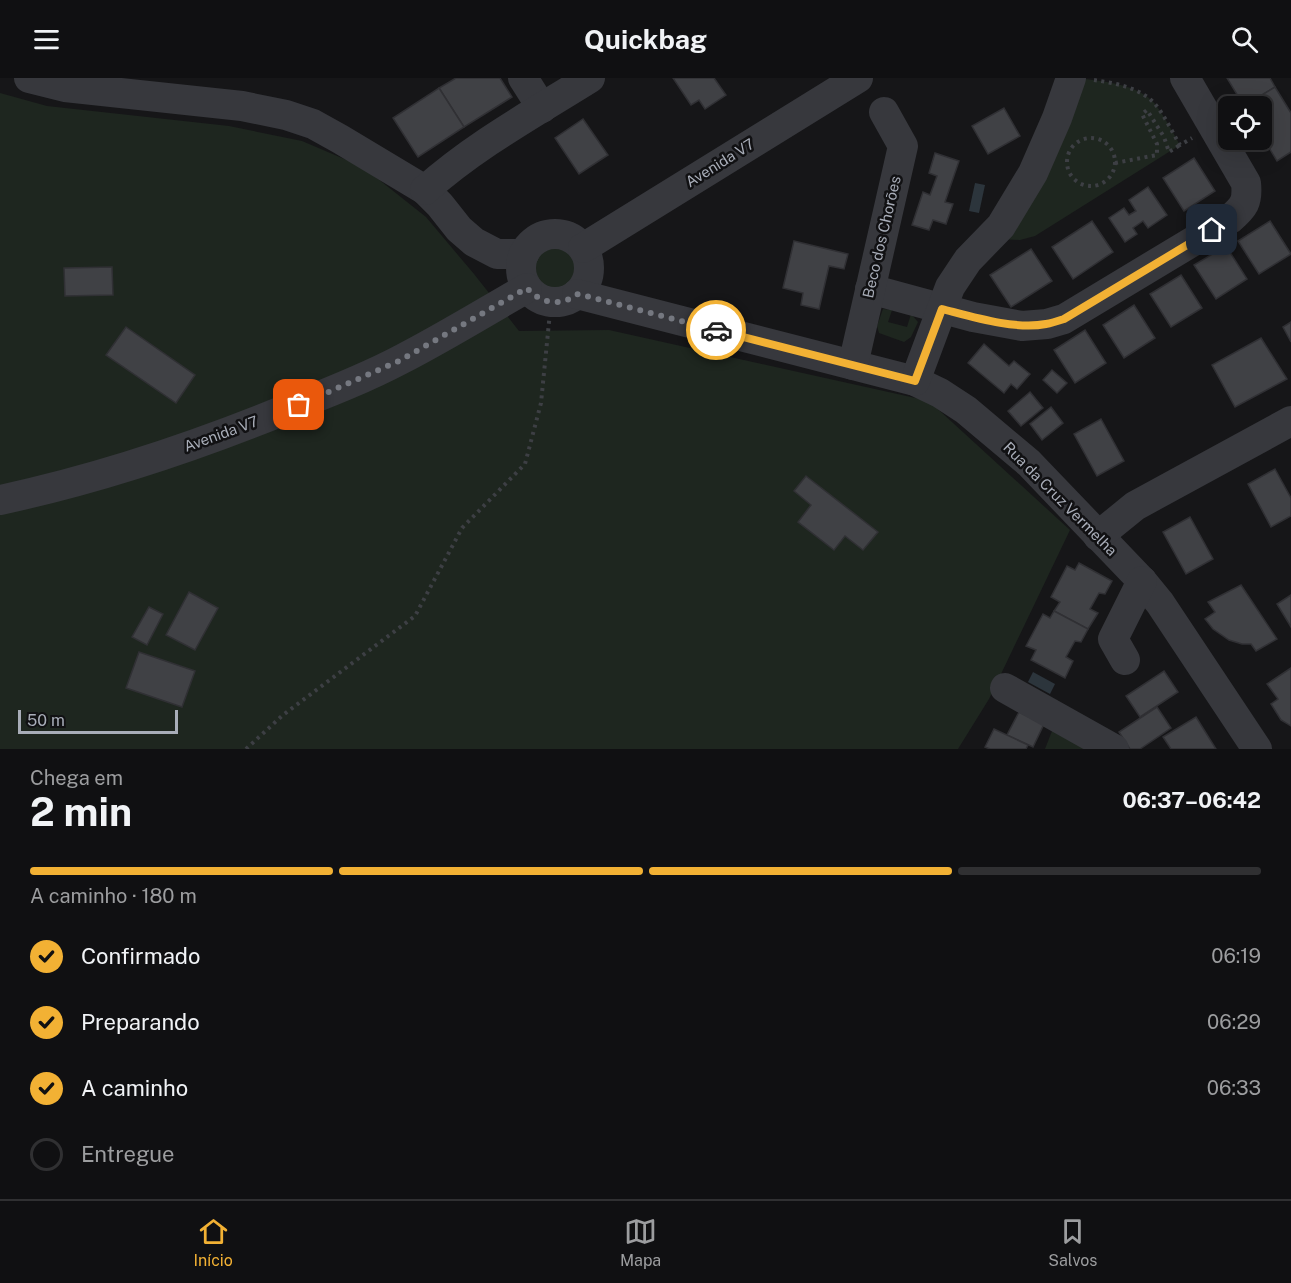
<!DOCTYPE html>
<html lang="pt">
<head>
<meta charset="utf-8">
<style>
  :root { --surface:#101012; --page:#19191b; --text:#f1f3f6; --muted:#9c9d9f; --line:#303032; --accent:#f2b134 }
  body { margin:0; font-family:"Public Sans",sans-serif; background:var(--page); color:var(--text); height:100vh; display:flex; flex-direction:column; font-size:22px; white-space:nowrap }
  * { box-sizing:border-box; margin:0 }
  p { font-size:20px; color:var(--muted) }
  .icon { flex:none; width:33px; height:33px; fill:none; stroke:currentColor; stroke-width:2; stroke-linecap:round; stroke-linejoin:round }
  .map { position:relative; height:671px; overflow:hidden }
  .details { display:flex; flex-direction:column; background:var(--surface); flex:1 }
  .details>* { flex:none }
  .fabs { position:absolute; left:1218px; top:18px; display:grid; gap:12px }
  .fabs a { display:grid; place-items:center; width:54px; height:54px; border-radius:9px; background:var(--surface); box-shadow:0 6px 24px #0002,0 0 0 2px var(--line); font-size:30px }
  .scale { position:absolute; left:18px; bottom:15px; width:160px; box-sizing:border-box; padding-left:6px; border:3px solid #a8adb8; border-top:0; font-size:16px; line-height:21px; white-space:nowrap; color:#a8adb8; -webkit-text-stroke:4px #111113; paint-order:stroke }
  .pin { position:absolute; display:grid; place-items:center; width:51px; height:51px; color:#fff; margin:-26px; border-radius:12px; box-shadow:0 3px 9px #0006 }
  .courier { position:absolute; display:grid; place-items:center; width:60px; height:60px; margin:-30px; border:4px solid #f2b134; border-radius:50%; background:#fff; color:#222; box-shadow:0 2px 8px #0007 }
  .summary em { font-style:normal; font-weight:700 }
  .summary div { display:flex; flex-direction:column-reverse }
  .summary { display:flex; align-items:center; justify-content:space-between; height:102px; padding:0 30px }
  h1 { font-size:39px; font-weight:700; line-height:45px }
  .bar { display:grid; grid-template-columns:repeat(4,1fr); gap:9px 6px; align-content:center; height:72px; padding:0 30px }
  .bar i { height:8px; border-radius:4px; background:var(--line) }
  .bar .active { background:var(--accent) }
  .bar p { grid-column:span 4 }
  ol { padding:0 30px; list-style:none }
  li { display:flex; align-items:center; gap:18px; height:66px }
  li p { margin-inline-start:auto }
  li .icon { padding:6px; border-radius:50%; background:var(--accent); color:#111; stroke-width:4 }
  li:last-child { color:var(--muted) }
  li i { width:33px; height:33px; border:3px solid var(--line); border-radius:50% }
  header { display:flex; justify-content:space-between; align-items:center; height:78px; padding:0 30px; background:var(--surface); font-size:27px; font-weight:700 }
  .dock { display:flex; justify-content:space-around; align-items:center; height:84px; border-top:2px solid var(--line); background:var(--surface); font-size:16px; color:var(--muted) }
  .dock a { display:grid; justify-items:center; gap:3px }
  .dock .active { color:var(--accent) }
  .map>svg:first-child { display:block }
</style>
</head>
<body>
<header><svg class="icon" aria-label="menu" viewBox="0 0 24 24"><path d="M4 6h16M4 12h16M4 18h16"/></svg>Quickbag<svg class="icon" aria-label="search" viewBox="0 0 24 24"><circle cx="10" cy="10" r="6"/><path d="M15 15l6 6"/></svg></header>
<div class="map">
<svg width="1291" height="671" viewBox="0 0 1291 671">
  <rect width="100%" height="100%" fill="#161618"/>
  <!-- green -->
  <g fill="#1e261f">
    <path d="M1085,1C1108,4 1139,7 1155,26C1165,39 1172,53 1180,67L1035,158L1020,162L1000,161Z"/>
    <path d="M0,15L47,28L229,48L302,63L363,89L426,139L474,196L519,253L609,252L929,323L1070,452L989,621L958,671H0Z"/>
    <circle cx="555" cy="190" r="26"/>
    <path d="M883,231L892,232L888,244L907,249L911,236L918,244L911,259L904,264L879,255L877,248Z"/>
    <path d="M1052,653L1086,671H1045Z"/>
  </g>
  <!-- water -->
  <g fill="#2c353c">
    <path d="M975,105L985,107L979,135L969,133Z"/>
    <path d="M1033,594L1055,606L1050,616L1028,604Z"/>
  </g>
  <!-- building -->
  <g fill="#404145" stroke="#303034" stroke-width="1.5">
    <path d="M456,0H500L512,19L464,49L439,10Z"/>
    <path d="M673,0H714L726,17L705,31L699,22L691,27Z"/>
    <path d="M1227,0H1270L1275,9L1244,28Z"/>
    <path d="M1275,9L1291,35V74L1277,83L1262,58V28H1244Z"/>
    <path d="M439,10L464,49L418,79L393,40Z"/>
    <path d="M1004,30L1020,58L988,76L972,48Z"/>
    <path d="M583,41L608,77L579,96L555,60Z"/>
    <path d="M935,75L959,83L945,124L953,126L946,146L933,142L929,152L912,147L923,114L930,117L937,98L929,95Z"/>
    <path d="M1194,80L1215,113L1184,133L1163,100Z"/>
    <path d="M1148,109L1167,137L1148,150L1143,143L1133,150L1137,156L1125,164L1109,140L1124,130L1129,137L1136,133L1129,122Z"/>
    <path d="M1092,143L1113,174L1073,201L1052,169Z"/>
    <path d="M1270,143L1291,176L1259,196L1238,163Z"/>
    <path d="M794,163L848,176L844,191L829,188L819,231L801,227L803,215L783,210Z"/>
    <path d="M1226,168L1247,201L1216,221L1194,187Z"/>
    <path d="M1031,171L1052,203L1011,229L990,197Z"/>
    <path d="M112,189L113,217L65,218L64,190Z"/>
    <path d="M1181,197L1202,230L1171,249L1150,216Z"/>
    <path d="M1134,227L1155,260L1124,280L1103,247Z"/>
    <path d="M1291,244V264L1283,249Z"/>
    <path d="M126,249L195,297L176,325L106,277Z"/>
    <path d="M1085,252L1106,285L1075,305L1054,272Z"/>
    <path d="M1261,260L1287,301L1235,329L1212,287Z"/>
    <path d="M984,266L1009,288L1014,283L1030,296L1017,311L1011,306L1004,315L968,285Z"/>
    <path d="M1052,292L1067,305L1057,315L1043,302Z"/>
    <path d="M1030,314L1043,330L1021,348L1008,333Z"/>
    <path d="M1051,329L1063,345L1042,362L1030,346Z"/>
    <path d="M1101,341L1124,383L1097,398L1074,356Z"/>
    <path d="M1275,391L1291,420V438L1271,449L1248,406Z"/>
    <path d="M806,398L878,454L863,472L845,458L834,472L798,444L811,427L794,413Z"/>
    <path d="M1190,439L1213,481L1186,496L1163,454Z"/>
    <path d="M1079,485L1112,503L1105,516L1099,515L1090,531L1098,535L1088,551L1054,533L1060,524L1051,519L1067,488L1075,492Z"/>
    <path d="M1241,507L1277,561L1256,573L1251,566H1242L1229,562L1213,551L1205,541L1215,534L1208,524Z"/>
    <path d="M189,514L218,530L195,572L166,557Z"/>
    <path d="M1291,517V549L1277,526Z"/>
    <path d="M149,529L163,536L147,567L132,559Z"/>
    <path d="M1054,533L1088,551L1081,564L1075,563L1066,579L1073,583L1065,600L1031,582L1036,572L1026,568L1043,536L1050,540Z"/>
    <path d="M139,574L195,593L182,629L126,610Z"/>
    <path d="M1291,590V648L1281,642L1271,626L1278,621L1267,606Z"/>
    <path d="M1164,593L1178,614L1140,639L1126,618Z"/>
    <path d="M1157,629L1171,650L1140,671H1130L1119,654Z"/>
    <path d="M1019,634L1044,646L1033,669L1007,657Z"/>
    <path d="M1196,639L1216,671H1171L1163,659Z"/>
    <path d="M994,651L1028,667L1026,671H990L985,669Z"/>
  </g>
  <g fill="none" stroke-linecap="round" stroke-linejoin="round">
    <!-- path -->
    <g stroke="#3d3f44" stroke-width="4" stroke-dasharray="3 4.5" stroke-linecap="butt">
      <path d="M1094,2C1115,5 1141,10 1155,26C1165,38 1172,54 1180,67L1192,60"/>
      <circle cx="1091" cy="84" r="24"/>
      <path d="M1115,85L1157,77V66L1142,36L1147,32L1164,59L1169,74L1180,67"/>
      <path d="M246,671L283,637L415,538L462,450L525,386L541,325L551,224"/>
    </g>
    <!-- minor -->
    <g stroke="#37383d" stroke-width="30">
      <path d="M29,0L65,9L242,28L286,37L313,46L340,61L425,112L440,127L459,151L474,164L497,176H524"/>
      <path d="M523,0L542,30"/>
      <path d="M425,112C474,68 534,35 590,0"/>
      <circle cx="555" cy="190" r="34"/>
      <path d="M583,170L858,0"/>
      <path d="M870,211L973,239L1022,248L1047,246L1064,241L1230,141C1244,129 1248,124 1246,105L1185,0"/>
      <path d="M577,216L915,303L940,315L966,332L1029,385L1142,503L1160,525L1257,671"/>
      <path d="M853,287L903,68L884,34"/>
      <path d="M915,303L950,209L968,182L1001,148L1033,95L1057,40L1071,0"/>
      <path d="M0,422C98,401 194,369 287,331C325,316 364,301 400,282C443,260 485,234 527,210"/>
      <path d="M1098,458L1135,428L1291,343"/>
      <path d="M1125,582L1113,561L1142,503"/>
      <path d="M1005,610L1114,671"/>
    </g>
  </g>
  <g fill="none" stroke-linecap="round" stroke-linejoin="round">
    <!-- done -->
    <path stroke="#757880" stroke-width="6" stroke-dasharray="0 10.8" d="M299,327L399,283L527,210C541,226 560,229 578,216L716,252"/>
    <!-- route -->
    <path stroke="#f2b134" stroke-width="8" d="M716,252L915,303L942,231C973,239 1015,252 1046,246C1052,245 1058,243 1064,241L1212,152"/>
  </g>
  <g text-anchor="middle" stroke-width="5" stroke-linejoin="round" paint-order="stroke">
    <!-- street labels -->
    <g font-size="15" fill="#a8adb8" stroke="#111113">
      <text transform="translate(720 85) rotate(-32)" y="5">Avenida V7</text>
      <text transform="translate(882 159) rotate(-77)" y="5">Beco dos Chorões</text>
      <text transform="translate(221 356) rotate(-20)" y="5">Avenida V7</text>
      <text transform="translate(1060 421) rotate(45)" y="5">Rua da Cruz Vermelha</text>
    </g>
  </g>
</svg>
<div class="fabs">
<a><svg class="icon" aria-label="locate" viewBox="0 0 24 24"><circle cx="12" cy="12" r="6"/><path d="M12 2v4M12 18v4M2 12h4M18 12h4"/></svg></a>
</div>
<div class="scale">50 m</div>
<div class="pin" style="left:299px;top:327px;background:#ea580c"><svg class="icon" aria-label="bag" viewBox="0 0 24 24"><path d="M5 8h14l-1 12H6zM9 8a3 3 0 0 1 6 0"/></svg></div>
<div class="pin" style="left:1212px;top:152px;background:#1f2937"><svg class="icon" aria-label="home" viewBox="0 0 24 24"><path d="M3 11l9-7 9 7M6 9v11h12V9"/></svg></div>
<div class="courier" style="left:716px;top:252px"><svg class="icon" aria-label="car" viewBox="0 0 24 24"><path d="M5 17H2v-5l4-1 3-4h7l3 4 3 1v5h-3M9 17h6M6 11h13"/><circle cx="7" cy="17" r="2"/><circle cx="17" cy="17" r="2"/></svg></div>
</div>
<section class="details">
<div class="summary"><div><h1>2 min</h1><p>Chega em</p></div><em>06:37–06:42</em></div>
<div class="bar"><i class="active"></i><i class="active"></i><i class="active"></i><i></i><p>A caminho · 180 m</p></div>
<ol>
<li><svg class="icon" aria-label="check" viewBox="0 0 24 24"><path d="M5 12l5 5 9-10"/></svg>Confirmado<p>06:19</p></li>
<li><svg class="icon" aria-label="check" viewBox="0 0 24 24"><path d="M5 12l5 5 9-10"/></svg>Preparando<p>06:29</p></li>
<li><svg class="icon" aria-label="check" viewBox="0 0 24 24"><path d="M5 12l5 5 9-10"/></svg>A caminho<p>06:33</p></li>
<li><i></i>Entregue</li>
</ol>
</section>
<nav class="dock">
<a class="active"><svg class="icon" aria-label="home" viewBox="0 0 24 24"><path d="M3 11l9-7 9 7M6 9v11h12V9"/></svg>Início</a>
<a><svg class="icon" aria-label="map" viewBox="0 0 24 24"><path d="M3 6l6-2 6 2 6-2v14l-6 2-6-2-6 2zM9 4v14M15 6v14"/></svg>Mapa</a>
<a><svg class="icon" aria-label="saved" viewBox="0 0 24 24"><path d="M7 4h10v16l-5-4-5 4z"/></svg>Salvos</a>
</nav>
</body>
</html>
